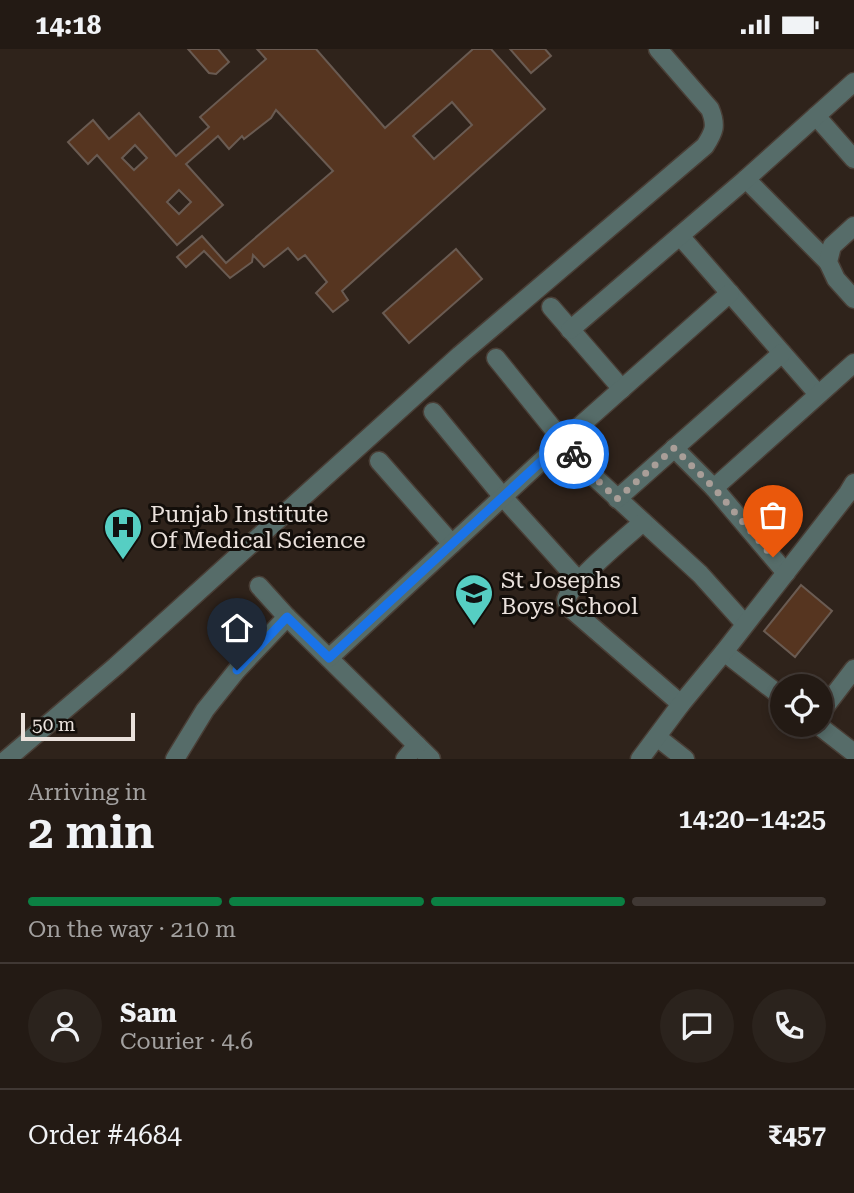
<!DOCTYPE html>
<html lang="en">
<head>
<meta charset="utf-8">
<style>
  :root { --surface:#231a14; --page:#2b231d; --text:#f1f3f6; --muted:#a3a1a0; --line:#403834; --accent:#0b8043 }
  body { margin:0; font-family:"Roboto Serif",serif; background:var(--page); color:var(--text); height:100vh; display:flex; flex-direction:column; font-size:26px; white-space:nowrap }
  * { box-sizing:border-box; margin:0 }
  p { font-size:23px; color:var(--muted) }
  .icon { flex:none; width:38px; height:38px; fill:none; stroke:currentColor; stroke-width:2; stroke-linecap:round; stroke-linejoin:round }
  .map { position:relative; height:710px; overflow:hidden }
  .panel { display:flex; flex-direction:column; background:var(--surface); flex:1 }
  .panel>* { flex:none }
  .buttons { position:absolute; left:770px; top:625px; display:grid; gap:14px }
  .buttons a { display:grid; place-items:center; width:63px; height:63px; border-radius:50%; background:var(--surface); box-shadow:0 4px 10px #0003,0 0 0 2px var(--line); font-size:35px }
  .scale { position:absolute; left:21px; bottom:18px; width:114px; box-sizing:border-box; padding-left:7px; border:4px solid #eae1dc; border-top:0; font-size:19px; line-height:24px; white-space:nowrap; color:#eae1dc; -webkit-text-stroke:5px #130e0a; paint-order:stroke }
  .pin { position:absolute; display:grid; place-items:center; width:60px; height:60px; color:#fff; margin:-72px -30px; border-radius:50% 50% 50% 0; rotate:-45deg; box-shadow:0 0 7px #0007 }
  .pin .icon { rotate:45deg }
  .courier { position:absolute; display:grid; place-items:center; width:70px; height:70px; margin:-35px; border:5px solid #1a73e8; border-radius:50%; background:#fff; color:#222; box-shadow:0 2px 9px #0007 }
  .head em { font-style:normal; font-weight:600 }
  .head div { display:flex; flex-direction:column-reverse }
  .head { display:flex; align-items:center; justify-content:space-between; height:119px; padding:0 28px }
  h1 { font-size:46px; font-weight:600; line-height:52px }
  .bar { display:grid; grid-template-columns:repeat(4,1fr); gap:10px 7px; align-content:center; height:84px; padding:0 28px }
  .bar i { height:9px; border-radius:5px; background:var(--line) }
  .bar .on { background:var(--accent) }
  .bar p { grid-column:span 4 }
  .line { display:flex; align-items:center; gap:18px; padding:0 28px; border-top:2px solid var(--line) }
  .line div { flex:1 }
  .round { display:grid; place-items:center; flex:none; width:74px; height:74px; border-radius:37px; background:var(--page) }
  .status { display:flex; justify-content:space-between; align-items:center; height:49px; padding:0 35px; background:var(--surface); direction:ltr }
  .status svg { height:19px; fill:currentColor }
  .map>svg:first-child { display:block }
</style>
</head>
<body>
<div class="status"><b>14:18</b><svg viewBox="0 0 49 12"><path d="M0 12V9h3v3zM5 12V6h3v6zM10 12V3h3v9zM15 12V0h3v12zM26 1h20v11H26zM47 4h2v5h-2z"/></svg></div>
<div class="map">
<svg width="854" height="710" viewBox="0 0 854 710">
  <rect width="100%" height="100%" fill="#2f231b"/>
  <!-- building -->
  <g fill="#563520" stroke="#6a5b52" stroke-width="2" fill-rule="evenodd">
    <path d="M188,0H218L229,13L216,25L209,24Z"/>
    <path d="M257,0H316L385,79L473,0H491L545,60L342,242L348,251L333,263L316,244L327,233L305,206L298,211L288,199L264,218L253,206L252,213L230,229L204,202L186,218L177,208L202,187L226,214L333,122L276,61L271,69L244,90L242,87L229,100L218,87L186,115L223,156L177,196L97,106L88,115L68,93L93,71L109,90L139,64L176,107L209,78L200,68L266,10ZM452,53L472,76L434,110L413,87ZM135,96L147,109L134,121L122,109ZM179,141L191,153L179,165L167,153Z"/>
    <path d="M510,0H545L551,7L531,24Z"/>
    <path d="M456,200L482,230L409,294L383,264Z"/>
    <path d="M801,536L832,562L795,608L764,582Z"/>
  </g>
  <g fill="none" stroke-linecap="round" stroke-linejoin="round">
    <defs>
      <g id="minor">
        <path d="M816,67L854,110"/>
        <path d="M746,130L828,213"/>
        <path d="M854,177L832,197L828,213L836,230L854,250"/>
        <path d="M680,187L818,345"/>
        <path d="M551,258L622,340"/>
        <path d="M570,281L746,130L854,33"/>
        <path d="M496,309L563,392L590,424L700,525L745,575"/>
        <path d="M433,363L503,448L579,532"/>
        <path d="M674,399L714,439L786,524"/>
        <path d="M379,412L452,495"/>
        <path d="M714,439L854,314"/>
        <path d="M617,450L782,304"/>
        <path d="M643,473C625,489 573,531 566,551L569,558L681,655"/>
        <path d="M259,537L287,568L431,710"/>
        <path d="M724,603L782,648"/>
        <path d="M329,609L563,392L730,244"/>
        <path d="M821,663L854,620"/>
        <path d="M818,676L854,704"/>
        <path d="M657,688L685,710"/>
        <path d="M7,710L116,617L460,306L705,97C714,83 717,77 710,60L658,0"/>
        <path d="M175,710L205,661L237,621L287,568"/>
        <path d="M405,710L417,696"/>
        <path d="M640,710L681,655L724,603L848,444L854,434"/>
      </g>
    </defs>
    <!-- minor casing -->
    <use href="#minor" stroke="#493e36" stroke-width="21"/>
    <!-- minor -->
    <use href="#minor" stroke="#566c69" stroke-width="18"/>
  </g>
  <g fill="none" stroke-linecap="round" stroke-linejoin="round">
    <!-- done -->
    <path stroke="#a99e98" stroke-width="7" stroke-dasharray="0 12.6" d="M574,405L590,424L617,450L674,399L714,439L773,508"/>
    <!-- route -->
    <path stroke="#1a73e8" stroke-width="9" d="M237,621L287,568L329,609L563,392L574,405"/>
  </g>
  <!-- icons -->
  <defs>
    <symbol id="hospital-pin" viewBox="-11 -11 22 30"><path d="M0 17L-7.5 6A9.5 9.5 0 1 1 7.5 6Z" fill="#56cec3" stroke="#130e0a"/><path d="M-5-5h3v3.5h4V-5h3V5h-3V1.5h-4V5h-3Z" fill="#111"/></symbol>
    <symbol id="school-pin" viewBox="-11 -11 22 30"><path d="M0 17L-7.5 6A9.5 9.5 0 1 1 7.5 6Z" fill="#56cec3" stroke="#130e0a"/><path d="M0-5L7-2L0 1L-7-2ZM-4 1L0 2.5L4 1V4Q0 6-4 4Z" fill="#111"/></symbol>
  </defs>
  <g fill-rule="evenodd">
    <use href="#hospital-pin" x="101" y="456" width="44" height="60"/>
    <use href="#school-pin" x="452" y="522" width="44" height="60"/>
  </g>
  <g text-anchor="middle" stroke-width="6" stroke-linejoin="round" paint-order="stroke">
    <!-- poi labels -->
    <g font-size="23" fill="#eae1dc" stroke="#130e0a" text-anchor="start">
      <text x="150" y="473">Punjab Institute<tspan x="150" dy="26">Of Medical Science</tspan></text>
      <text x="501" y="539">St Josephs<tspan x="501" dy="26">Boys School</tspan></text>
    </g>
  </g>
</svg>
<div class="buttons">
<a><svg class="icon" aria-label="locate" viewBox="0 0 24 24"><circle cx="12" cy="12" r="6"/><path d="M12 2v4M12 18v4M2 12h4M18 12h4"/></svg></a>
</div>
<div class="scale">50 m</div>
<div class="pin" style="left:773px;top:508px;background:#ea580c"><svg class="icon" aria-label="bag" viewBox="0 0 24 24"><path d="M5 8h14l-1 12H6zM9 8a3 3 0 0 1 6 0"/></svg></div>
<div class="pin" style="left:237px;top:621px;background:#1f2937"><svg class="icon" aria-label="home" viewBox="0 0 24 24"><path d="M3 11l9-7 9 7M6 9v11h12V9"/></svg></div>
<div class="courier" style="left:574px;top:405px"><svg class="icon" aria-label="bike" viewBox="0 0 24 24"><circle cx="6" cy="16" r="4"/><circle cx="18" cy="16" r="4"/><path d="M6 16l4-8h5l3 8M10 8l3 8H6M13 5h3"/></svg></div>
</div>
<section class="panel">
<div class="head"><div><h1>2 min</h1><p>Arriving in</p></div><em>14:20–14:25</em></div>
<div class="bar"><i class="on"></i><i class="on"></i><i class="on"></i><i></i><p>On the way · 210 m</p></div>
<div class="line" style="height:126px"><a class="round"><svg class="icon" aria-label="person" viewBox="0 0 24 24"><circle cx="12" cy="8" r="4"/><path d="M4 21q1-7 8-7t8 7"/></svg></a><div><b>Sam</b><p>Courier · 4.6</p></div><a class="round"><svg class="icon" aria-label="chat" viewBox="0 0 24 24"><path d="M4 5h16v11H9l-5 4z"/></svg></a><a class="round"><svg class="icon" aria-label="phone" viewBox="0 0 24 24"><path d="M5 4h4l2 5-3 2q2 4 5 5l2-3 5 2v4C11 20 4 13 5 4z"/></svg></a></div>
<div class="line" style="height:91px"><div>Order #4684</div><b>₹457</b></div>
</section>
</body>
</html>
